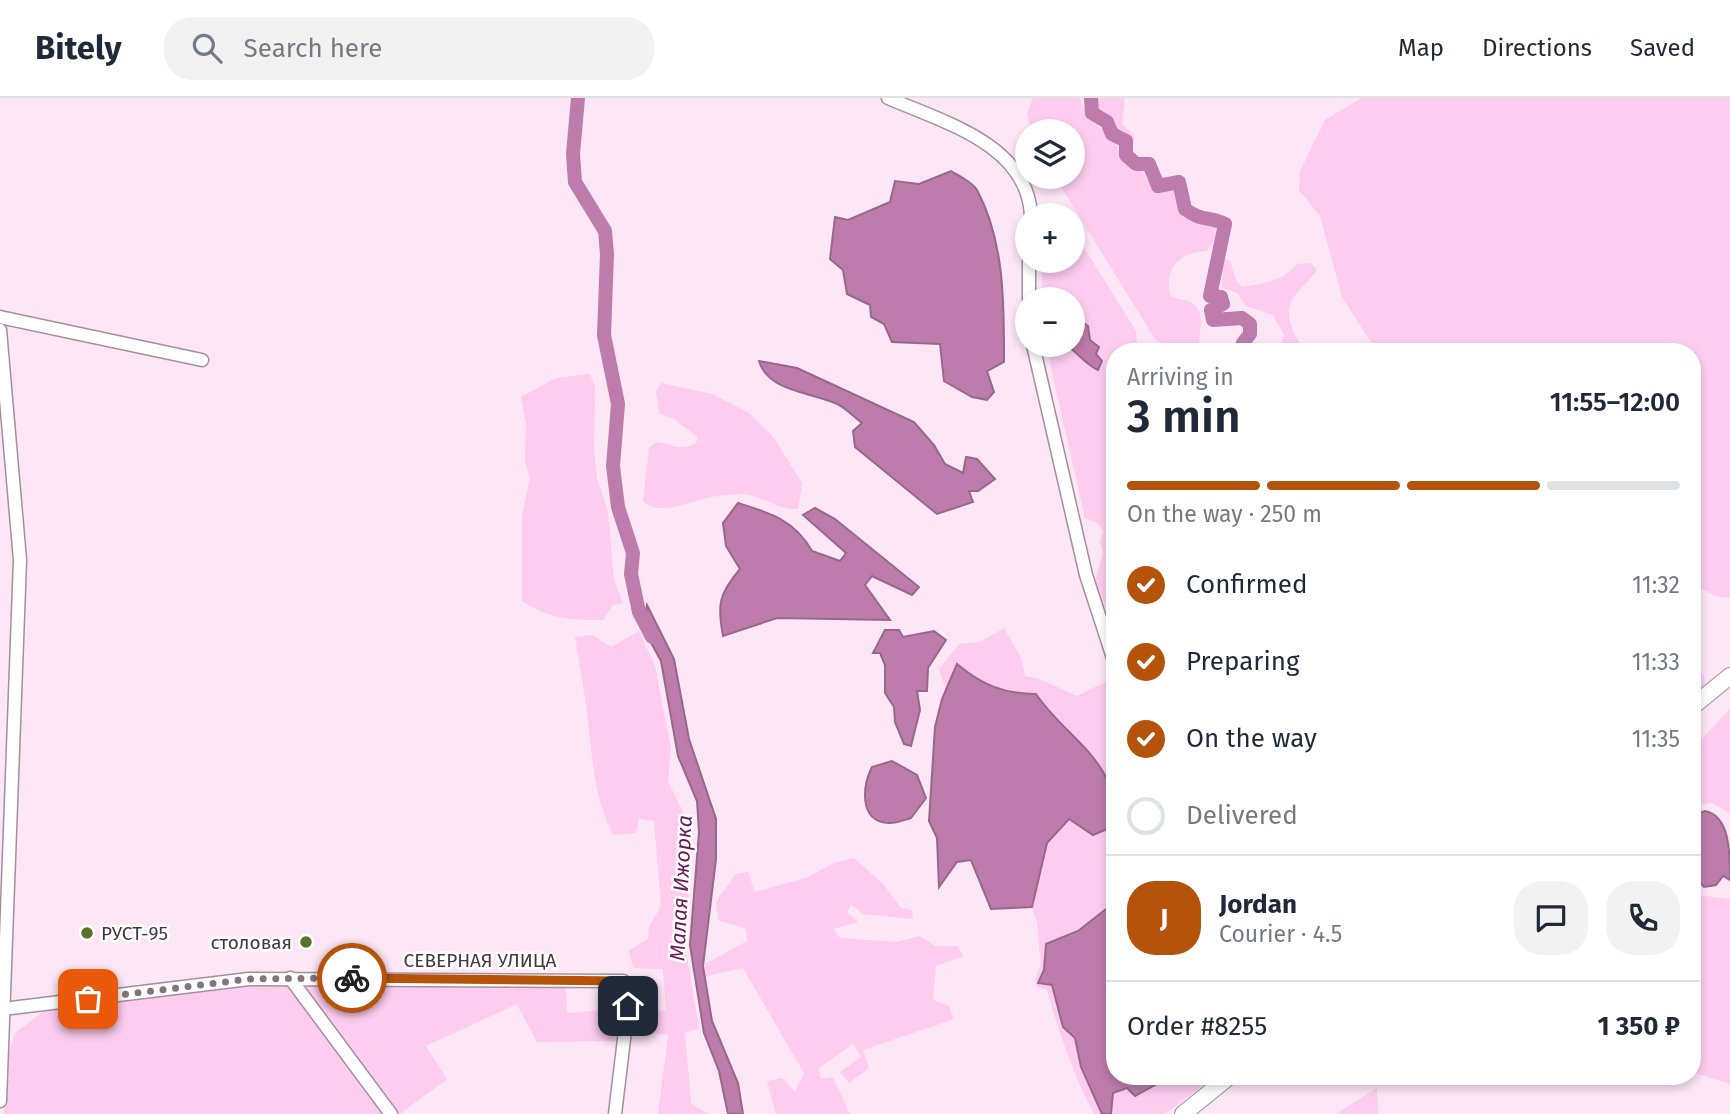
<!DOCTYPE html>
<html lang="en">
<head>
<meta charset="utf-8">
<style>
  :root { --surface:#fff; --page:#f2f2f3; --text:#1f2937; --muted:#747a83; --line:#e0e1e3; --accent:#b45309 }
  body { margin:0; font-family:"Fira Sans",sans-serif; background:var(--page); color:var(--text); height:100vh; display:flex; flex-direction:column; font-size:26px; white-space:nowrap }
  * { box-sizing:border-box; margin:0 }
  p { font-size:23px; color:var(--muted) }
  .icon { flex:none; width:38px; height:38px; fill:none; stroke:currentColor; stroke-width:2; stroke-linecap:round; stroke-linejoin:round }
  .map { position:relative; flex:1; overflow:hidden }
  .drawer { position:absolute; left:1106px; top:245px; width:595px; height:742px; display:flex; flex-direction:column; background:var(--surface); border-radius:28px; box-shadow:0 4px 10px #0003 }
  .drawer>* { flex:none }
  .fabs { position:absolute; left:1015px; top:21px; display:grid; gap:14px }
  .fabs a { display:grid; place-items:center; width:70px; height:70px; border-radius:50%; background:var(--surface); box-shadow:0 4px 10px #0003; font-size:35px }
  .pin { position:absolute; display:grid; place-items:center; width:60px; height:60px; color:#fff; margin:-30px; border-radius:14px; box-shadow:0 4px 10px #0006 }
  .courier { position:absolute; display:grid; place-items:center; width:70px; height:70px; margin:-35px; border:5px solid #b45309; border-radius:50%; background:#fff; color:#222; box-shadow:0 2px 9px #0007 }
  .overview em { font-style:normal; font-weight:600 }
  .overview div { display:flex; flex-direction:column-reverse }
  .overview { display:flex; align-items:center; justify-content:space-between; height:119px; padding:0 21px }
  h1 { font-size:46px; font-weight:600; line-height:52px }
  .bar { display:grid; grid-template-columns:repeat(4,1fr); gap:10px 7px; align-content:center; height:84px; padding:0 21px }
  .bar i { height:9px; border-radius:5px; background:var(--line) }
  .bar .current { background:var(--accent) }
  .bar p { grid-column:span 4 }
  .line { display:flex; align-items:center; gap:18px; padding:0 21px; border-top:2px solid var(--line) }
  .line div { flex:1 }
  .round { display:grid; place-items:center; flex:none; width:74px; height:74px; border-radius:28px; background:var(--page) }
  ol { padding:0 21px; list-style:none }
  li { display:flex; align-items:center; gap:21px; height:77px }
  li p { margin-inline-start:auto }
  li .icon { padding:7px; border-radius:50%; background:var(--accent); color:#fff; stroke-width:4 }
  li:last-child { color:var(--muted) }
  li i { width:38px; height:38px; border:4px solid var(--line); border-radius:50% }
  header { display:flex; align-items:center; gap:42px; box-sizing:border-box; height:98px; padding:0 35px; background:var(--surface); border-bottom:2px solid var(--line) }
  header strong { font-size:33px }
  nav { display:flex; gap:38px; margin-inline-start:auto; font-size:24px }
  .search { width:490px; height:63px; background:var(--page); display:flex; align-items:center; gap:18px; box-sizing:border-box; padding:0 24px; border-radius:28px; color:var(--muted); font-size:26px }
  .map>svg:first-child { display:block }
</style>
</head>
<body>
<header>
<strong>Bitely</strong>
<div class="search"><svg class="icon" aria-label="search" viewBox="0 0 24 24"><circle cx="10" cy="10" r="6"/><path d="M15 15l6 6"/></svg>Search here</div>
<nav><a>Map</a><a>Directions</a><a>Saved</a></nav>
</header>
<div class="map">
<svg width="1730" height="1016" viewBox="0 0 1730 1016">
  <rect width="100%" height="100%" fill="#fde6f6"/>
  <!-- green -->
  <g fill="#fdccef">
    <path d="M1033,0H1079L1088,18L1118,49C1119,60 1125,66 1132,73L1142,72C1152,93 1151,91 1174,91C1187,115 1179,125 1214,125C1217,137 1215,144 1206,153C1180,154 1164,169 1170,197C1177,202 1185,201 1192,205C1209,216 1195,238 1201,254H1178L1155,241L1055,79H1073V33H1031L1027,16Z"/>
    <path d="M1094,0H1125L1122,26L1134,37V45L1116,32L1112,21L1097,9Z"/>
    <path d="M1361,0H1730V500L1718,499L1692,486V254H1377L1342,199L1320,118L1299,92L1300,73L1325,22Z"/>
    <path d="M1073,132L1136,233L1137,248L1145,254H1115V523L1112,524L1095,483L1103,455L1100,443L1104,433L1096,424L1085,420L1046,247H1073V201H1041L1043,163H1073Z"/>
    <path d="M1223,160L1230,163L1236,182L1242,189C1263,186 1283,183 1297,166L1310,165L1317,172C1302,193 1281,201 1292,230C1296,239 1300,248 1308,254H1248L1260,246L1281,245L1284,237L1273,217L1246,208L1237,195L1222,190Z"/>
    <path d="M590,276L595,289L594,350L597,380L608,413L614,482L623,505L613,507L603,522C572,522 549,521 522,503V417L530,380L525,363L526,325L521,299L556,280Z"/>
    <path d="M661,285L712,296L749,315L774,340L802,385L798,411C781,412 772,404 756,399C745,394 729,397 718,398C696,399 663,421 643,403L649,350L657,344C673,346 679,354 696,345L698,339L674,321L659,315L656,293Z"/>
    <path d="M1004,530L1022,562L1025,578L1042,582L1077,598L1107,583L1115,608V700L1094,658L1049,616L1036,596L994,591L957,567L946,592L939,571L959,546L980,544Z"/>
    <path d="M639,533L655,568L671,650L668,683L693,735L685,847L699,930L685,935L691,1005L708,1016H658L668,937L631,934L635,911L666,913L663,871L633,870L629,852L648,841L649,829L661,808L654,723L639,721L636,735L613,737C592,694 593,660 587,615C584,589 579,564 575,539L592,537L611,549Z"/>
    <path d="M1692,565L1704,578L1705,589L1692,600Z"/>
    <path d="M1730,611V715L1712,705L1692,708V651Z"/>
    <path d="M1069,721L1093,737L1115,725V804L1078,833L1047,846L1044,872L1038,884L1052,887L1063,929L1075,940L1081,969L1102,1016H1094C1073,976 1059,935 1047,892L1037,889L1035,881L1041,867L1037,825L1032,809L1047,745Z"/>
    <path d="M854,760L884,787L901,810L912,812L913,821L863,816L851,806L847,814L858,824L833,831L840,840L896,844L920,838L935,848H958L963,858L936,868L933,902L949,908L954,921L863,952L869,970L849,985L840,974L861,959L853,946L819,970L820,981L833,979L850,1016H776L767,983L782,980L795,994L804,975L743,870L706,878L705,866L747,843L746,831L718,822L716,804L736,776L748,774L755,794L806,780L834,765Z"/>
    <path d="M1692,792L1698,797L1730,801V986L1692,974Z"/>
    <path d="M251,886L288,887L383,1016H4L6,964L15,935L45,912Z"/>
    <path d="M566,886L567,915L624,910L621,943L537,944L517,906L426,948L447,981L400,1016L369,980L301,887Z"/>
    <path d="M1152,978H1215L1165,1016H1111L1113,995L1157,986Z"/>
    <path d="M1377,990L1378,1016H1339V1014Z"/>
  </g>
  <!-- water -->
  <g fill="#be7cac" stroke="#98688b" stroke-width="2">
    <path d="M951,73C959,78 972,84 977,92C1005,144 1004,207 1004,264L987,273L994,294L987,302L972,299L944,283L940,246L892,244L884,226L871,219L870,207L847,196L843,172L830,161L835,119L848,122L890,104L895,83L919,86Z"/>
    <path d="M1073,217L1088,228L1090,242L1099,249L1096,256L1102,263L1098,272C1085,266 1078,255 1066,247H1073Z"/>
    <path d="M759,263L797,270L914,324L934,347L945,366L963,375L966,359L977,361L995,381L978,393H969L973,404L937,416L855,349L853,333L862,325C854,319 845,309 835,305C809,294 768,293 759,263Z"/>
    <path d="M738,405C770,415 795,422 812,453L840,463L846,455L803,417L815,410L835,421L919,489L912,497L872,478L865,487L890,522L777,520L723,538C717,506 719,496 740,471L726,448L723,425Z"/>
    <path d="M647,507L674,561L689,641L716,721V761L703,868L712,923L738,985L743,1016H728L719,973L704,935L690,847L699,734L697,703L678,658L661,563L643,530Z"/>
    <path d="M885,532H899L903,539L934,533L946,542L928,570L927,593H917L920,612L911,648L904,646L895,624L894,609L885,595V567L880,555H873Z"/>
    <path d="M957,566C982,587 1004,596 1036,596C1067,642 1121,663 1114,728L1093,737L1069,721L1047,745L1032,809L991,811L971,762L957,764L939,789L937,740L929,723L935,629L942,601Z"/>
    <path d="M892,663L917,677L926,700L911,720C904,722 895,726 888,725C858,723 863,687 872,669Z"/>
    <path d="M1705,713C1730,718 1730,754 1730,782L1723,778L1716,787L1704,789L1692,776V718Z"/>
    <path d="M1115,804V978H1152L1157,986L1135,998L1127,990L1113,995L1111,1016H1102L1081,969L1075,940L1063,929L1052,887L1038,885L1044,872L1046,846L1078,833Z"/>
  </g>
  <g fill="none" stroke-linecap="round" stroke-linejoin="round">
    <!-- river -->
    <g stroke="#be7cac" stroke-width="14">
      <path d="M578,0L573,56L575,84L605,133L607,156L604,237L618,306L613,368L618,409L633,455L631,476L639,514L652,539"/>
      <path d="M1091,0L1092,15L1107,24L1112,36L1126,43V57L1136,66H1149L1158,88L1179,84L1185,111C1202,124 1210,118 1225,126L1210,198L1221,199L1223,206L1211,212L1213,222L1242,220L1250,226V236L1243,245L1248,254"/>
    </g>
    <defs>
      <g id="minor">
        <path d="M888,0C943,24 1027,46 1031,117"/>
        <path d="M1029,201V163"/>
        <path d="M0,219L202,262"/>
        <path d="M0,232L20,462L0,1003"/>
        <path d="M1033,247L1086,477L1115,566"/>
        <path d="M290,880L391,1016"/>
        <path d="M3,911L249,881L623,883L628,908L615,1016"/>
      </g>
      <g id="major">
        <path d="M1692,609L1730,578"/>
        <path d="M1183,1016L1230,978"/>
      </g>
    </defs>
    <!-- minor casing -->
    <use href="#minor" stroke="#a48f9d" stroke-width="15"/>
    <!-- major casing -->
    <use href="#major" stroke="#a48f9d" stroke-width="18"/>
    <!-- minor -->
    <use href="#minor" stroke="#fff" stroke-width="12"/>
    <!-- major -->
    <use href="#major" stroke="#fff" stroke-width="16"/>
  </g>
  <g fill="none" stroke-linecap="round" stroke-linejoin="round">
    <!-- done -->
    <path stroke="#83757f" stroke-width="7" stroke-dasharray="0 12.6" d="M88,901L249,881L352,880"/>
    <!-- route -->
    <path stroke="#b45309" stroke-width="9" d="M352,880L623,883L628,908"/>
  </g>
  <!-- markers -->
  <g fill="#597428" stroke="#fff" stroke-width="2.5">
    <circle cx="87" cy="835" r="7"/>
    <circle cx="306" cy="844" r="7"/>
  </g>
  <g text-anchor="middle" stroke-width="5" stroke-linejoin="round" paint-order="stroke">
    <!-- poi labels -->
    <g font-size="19" fill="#41383f" stroke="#fff" text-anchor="start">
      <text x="101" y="842">РУСТ-95</text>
      <text x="292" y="851" text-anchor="end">столовая</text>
    </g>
    <!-- street labels -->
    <g font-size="19" fill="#41383f" stroke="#fff">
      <text x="480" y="869">СЕВЕРНАЯ УЛИЦА</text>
    </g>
    <!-- water labels -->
    <g font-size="21" font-style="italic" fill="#671858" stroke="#fff">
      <text transform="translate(681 790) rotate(-87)" y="7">Малая Ижорка</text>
    </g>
  </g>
</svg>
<div class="fabs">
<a><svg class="icon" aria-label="layers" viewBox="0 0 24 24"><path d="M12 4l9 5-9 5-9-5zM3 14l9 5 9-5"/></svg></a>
<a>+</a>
<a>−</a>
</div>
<div class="pin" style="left:88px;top:901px;background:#ea580c"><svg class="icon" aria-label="bag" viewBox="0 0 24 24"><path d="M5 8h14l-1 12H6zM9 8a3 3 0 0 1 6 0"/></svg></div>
<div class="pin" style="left:628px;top:908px;background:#1f2937"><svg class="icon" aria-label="home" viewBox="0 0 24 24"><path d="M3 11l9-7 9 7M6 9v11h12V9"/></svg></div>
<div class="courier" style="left:352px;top:880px"><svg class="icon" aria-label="bike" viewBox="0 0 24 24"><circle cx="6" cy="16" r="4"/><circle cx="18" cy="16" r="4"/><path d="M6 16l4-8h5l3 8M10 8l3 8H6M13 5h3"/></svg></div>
<section class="drawer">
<div class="overview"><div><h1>3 min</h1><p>Arriving in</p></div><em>11:55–12:00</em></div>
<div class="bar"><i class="current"></i><i class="current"></i><i class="current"></i><i></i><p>On the way · 250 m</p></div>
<ol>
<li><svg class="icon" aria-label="check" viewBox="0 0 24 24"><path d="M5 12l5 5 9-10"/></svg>Confirmed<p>11:32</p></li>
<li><svg class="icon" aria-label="check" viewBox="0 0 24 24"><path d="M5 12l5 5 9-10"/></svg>Preparing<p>11:33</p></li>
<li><svg class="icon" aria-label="check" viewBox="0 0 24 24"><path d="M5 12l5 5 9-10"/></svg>On the way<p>11:35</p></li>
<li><i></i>Delivered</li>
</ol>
<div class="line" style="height:126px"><b class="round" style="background:var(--accent);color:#fff">J</b><div><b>Jordan</b><p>Courier · 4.5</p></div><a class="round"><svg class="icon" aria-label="chat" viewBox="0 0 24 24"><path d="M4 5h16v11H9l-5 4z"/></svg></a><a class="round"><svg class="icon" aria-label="phone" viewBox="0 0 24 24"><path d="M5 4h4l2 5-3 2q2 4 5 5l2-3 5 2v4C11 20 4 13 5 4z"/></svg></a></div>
<div class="line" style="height:91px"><div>Order #8255</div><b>1 350 ₽</b></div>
</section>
</div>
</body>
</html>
